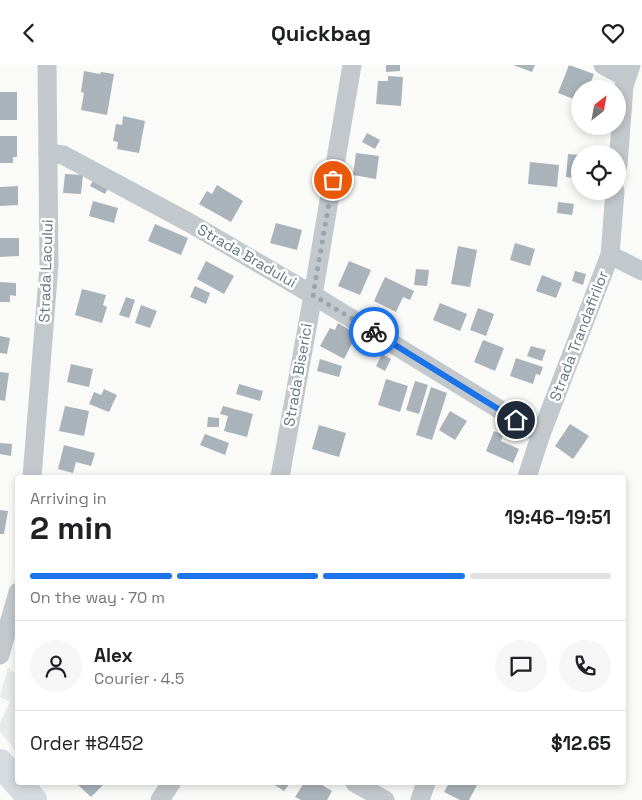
<!DOCTYPE html>
<html lang="en">
<head>
<meta charset="utf-8">
<style>
  :root { --surface:#fff; --page:#f6f6f6; --text:#202124; --muted:#757577; --line:#e0e0e0; --accent:#1a73e8 }
  body { margin:0; font-family:"Space Grotesk",sans-serif; background:var(--page); color:var(--text); height:100vh; display:flex; flex-direction:column; font-size:19px; white-space:nowrap }
  * { box-sizing:border-box; margin:0 }
  p { font-size:16px; color:var(--muted) }
  .icon { flex:none; width:28px; height:28px; fill:none; stroke:currentColor; stroke-width:2; stroke-linecap:round; stroke-linejoin:round }
  .map { position:relative; flex:1; overflow:hidden }
  .sheet { position:absolute; left:15px; top:410px; width:611px; height:310px; display:flex; flex-direction:column; background:var(--surface); border-radius:5px; box-shadow:0 2px 8px #0003 }
  .sheet>* { flex:none }
  .needle { width:32px; rotate:31deg }
  .tools { position:absolute; left:571px; top:15px; display:grid; gap:10px }
  .tools a { display:grid; place-items:center; width:55px; height:55px; border-radius:50%; background:var(--surface); box-shadow:0 2px 8px #0003; font-size:25px }
  .pin { position:absolute; display:grid; place-items:center; width:42px; height:42px; color:#fff; margin:-21px; border:2px solid #fff; border-radius:50%; box-shadow:0 1px 5px #0007 }
  .courier { position:absolute; display:grid; place-items:center; width:50px; height:50px; margin:-25px; border:4px solid #1a73e8; border-radius:50%; background:#fff; color:#222; box-shadow:0 1px 6px #0007 }
  .overview em { font-style:normal; font-weight:600 }
  .overview div { display:flex; flex-direction:column-reverse }
  .overview { display:flex; align-items:center; justify-content:space-between; height:85px; padding:0 15px }
  h1 { font-size:32px; font-weight:600; line-height:38px }
  .bar { display:grid; grid-template-columns:repeat(4,1fr); gap:8px 5px; align-content:center; height:60px; padding:0 15px }
  .bar i { height:6px; border-radius:4px; background:var(--line) }
  .bar .active { background:var(--accent) }
  .bar p { grid-column:span 4 }
  .line { display:flex; align-items:center; gap:12px; padding:0 15px; border-top:1px solid var(--line) }
  .line div { flex:1 }
  .round { display:grid; place-items:center; flex:none; width:52px; height:52px; border-radius:26px; background:var(--page) }
  header { display:flex; justify-content:space-between; align-items:center; height:65px; padding:0 15px; background:var(--surface); font-size:22px; font-weight:600 }
  .map>svg:first-child { display:block }
</style>
</head>
<body>
<header><svg class="icon" aria-label="back" viewBox="0 0 24 24"><path d="M15 5l-7 7 7 7"/></svg>Quickbag<svg class="icon" aria-label="heart" viewBox="0 0 24 24"><path d="M12 20l-8-8c-3-5 5-10 8-4 3-6 11-1 8 4z"/></svg></header>
<div class="map">
<svg width="642" height="735" viewBox="0 0 642 735">
  <rect width="100%" height="100%" fill="#fafaf8"/>
  <!-- built -->
  <path fill="#e8e9e9" d="M8,602L17,611V688L0,666V658L10,637L0,632Z"/>
  <!-- building -->
  <g fill="#aab3b9">
    <path d="M386,0H400V6L386,7Z"/>
    <path d="M513,0H535L532,7Z"/>
    <path d="M569,0L594,9L588,24H580V27L576,35L558,28Z"/>
    <path d="M84,6L100,9L101,7L114,9L107,50L81,45L84,28L81,27Z"/>
    <path d="M388,11L403,12L401,41L376,39L378,16H388Z"/>
    <rect x="0" y="27" width="17" height="28"/>
    <path d="M123,51L145,56L139,88L117,84L118,77L113,76L116,59L122,60Z"/>
    <path d="M367,68L380,75L375,84L362,77Z"/>
    <path d="M0,71H17V92H13V98H0Z"/>
    <path d="M356,88L379,91L376,114L353,110Z"/>
    <path d="M568,89L580,90V114L566,112Z"/>
    <path d="M530,97L559,100L557,122L528,119Z"/>
    <path d="M65,109L83,110L81,129L63,128Z"/>
    <path d="M94,114L109,122L105,129L90,121Z"/>
    <path d="M217,120L243,136L231,157L199,139L207,126L212,129Z"/>
    <path d="M18,121V140L0,141V122Z"/>
    <path d="M93,136L118,143L114,158L89,151Z"/>
    <path d="M558,137L574,139L572,150L557,148Z"/>
    <path d="M276,158L302,165L297,185L270,178Z"/>
    <path d="M155,159L188,173L181,190L148,176Z"/>
    <path d="M0,173H19V191L0,192Z"/>
    <path d="M515,178L535,184L530,201L510,195Z"/>
    <path d="M458,181L477,185L470,222L451,219Z"/>
    <path d="M206,196L234,211L224,229L197,214Z"/>
    <path d="M349,196L371,205L360,230L338,221Z"/>
    <path d="M416,204L429,205L427,221L414,220Z"/>
    <path d="M575,206L586,209L583,220L572,216Z"/>
    <path d="M542,210L562,218L556,233L536,226Z"/>
    <path d="M385,212L414,226L410,235L403,232L396,247L374,236Z"/>
    <path d="M0,217L16,218V231L10,230V237H0Z"/>
    <path d="M195,221L210,228L206,239L190,232Z"/>
    <path d="M82,224L106,230L103,240L107,242L102,258L75,250Z"/>
    <path d="M126,232L135,235L129,253L119,250Z"/>
    <path d="M440,238L467,249L460,266L433,255Z"/>
    <path d="M141,240L157,246L150,263L135,258Z"/>
    <path d="M478,243L494,249L486,271L470,265Z"/>
    <path d="M338,258L357,269L344,294L320,281L330,263L335,265Z"/>
    <path d="M0,271L10,273L7,289L0,288Z"/>
    <path d="M483,275L504,283L495,306L474,297Z"/>
    <path d="M531,281L546,285L542,296L527,291Z"/>
    <path d="M382,289L391,294L385,306L376,301Z"/>
    <path d="M516,293L543,302L540,310L536,309L533,319L510,311Z"/>
    <path d="M320,294L342,301L339,312L317,306Z"/>
    <path d="M71,299L93,304L89,322L67,317Z"/>
    <path d="M0,307L9,308L5,336L0,335Z"/>
    <path d="M386,314L408,321L400,347L378,340Z"/>
    <path d="M415,316L428,320L419,349L406,345Z"/>
    <path d="M239,319L263,326L260,336L236,329Z"/>
    <path d="M431,322L447,328L432,375L416,370Z"/>
    <path d="M104,324L117,330L109,347L89,339L94,327L101,330Z"/>
    <path d="M65,341L89,346L84,371L59,366Z"/>
    <path d="M223,341L253,349L247,372L224,366L228,351L220,349Z"/>
    <path d="M450,346L467,356L455,375L439,365Z"/>
    <path d="M208,352L219,353V362H207Z"/>
    <path d="M570,359L589,371L573,394L555,381Z"/>
    <path d="M319,360L346,368L339,392L312,384Z"/>
    <path d="M494,366L503,370L501,376L519,384L513,398L486,386Z"/>
    <path d="M205,369L229,378L225,390L200,380Z"/>
    <path d="M0,378L12,379L11,391L0,389Z"/>
    <path d="M64,380L95,388L91,401L76,397L73,408L58,404Z"/>
    <path d="M0,445L8,446L4,469H0Z"/>
    <path d="M76,718H105L91,732Z"/>
    <path d="M272,718H290L284,726Z"/>
    <path d="M304,718H319L332,726L327,735H301L295,732Z"/>
    <path d="M449,718H478L469,735H460L444,727Z"/>
  </g>
  <g fill="none" stroke-linecap="round" stroke-linejoin="round">
    <!-- minor -->
    <g stroke="#c3c8cc" stroke-width="19">
      <path d="M603,0L618,8L627,9"/>
      <path d="M48,88L63,90L190,158L313,230L533,365L541,369"/>
      <path d="M618,100L624,21L631,0"/>
      <path d="M610,190L642,206"/>
      <path d="M32,412L49,200L47,0"/>
      <path d="M280,412L313,230L352,0"/>
      <path d="M527,412L541,369L610,190L615,126"/>
      <path d="M0,590L18,527"/>
      <path d="M355,718L385,735"/>
      <path d="M160,735L171,718"/>
      <path d="M420,735L426,718"/>
    </g>
    <!-- highway -->
    <path stroke="#d6dbdf" stroke-width="28" d="M0,698L33,735"/>
  </g>
  <g fill="none" stroke-linecap="round" stroke-linejoin="round">
    <!-- done -->
    <path stroke="#99a4ac" stroke-width="5" stroke-dasharray="0 9" d="M333,115L313,230L374,267"/>
    <!-- route -->
    <path stroke="#1a73e8" stroke-width="6" d="M374,267L516,355"/>
  </g>
  <g text-anchor="middle" stroke-width="5" stroke-linejoin="round" paint-order="stroke">
    <!-- street labels -->
    <g font-size="15" fill="#657683" stroke="#fff">
      <text transform="translate(247 191) rotate(30)" y="5">Strada Bradului</text>
      <text transform="translate(46 206) rotate(-88)" y="5">Strada Lacului</text>
      <text transform="translate(579 271) rotate(-69)" y="5">Strada Trandafirilor</text>
      <text transform="translate(298 310) rotate(-80)" y="5">Strada Biserici</text>
    </g>
  </g>
</svg>
<div class="tools">
<a><svg class="needle" viewBox="-14 -14 28 28"><path d="M0-13l5 13h-10z" fill="#e53935"/><path d="M0 13l5-13h-10z" fill="#757577"/></svg></a>
<a><svg class="icon" aria-label="locate" viewBox="0 0 24 24"><circle cx="12" cy="12" r="6"/><path d="M12 2v4M12 18v4M2 12h4M18 12h4"/></svg></a>
</div>
<div class="pin" style="left:333px;top:115px;background:#ea580c"><svg class="icon" aria-label="bag" viewBox="0 0 24 24"><path d="M5 8h14l-1 12H6zM9 8a3 3 0 0 1 6 0"/></svg></div>
<div class="pin" style="left:516px;top:355px;background:#1f2937"><svg class="icon" aria-label="home" viewBox="0 0 24 24"><path d="M3 11l9-7 9 7M6 9v11h12V9"/></svg></div>
<div class="courier" style="left:374px;top:267px"><svg class="icon" aria-label="bike" viewBox="0 0 24 24"><circle cx="6" cy="16" r="4"/><circle cx="18" cy="16" r="4"/><path d="M6 16l4-8h5l3 8M10 8l3 8H6M13 5h3"/></svg></div>
<section class="sheet">
<div class="overview"><div><h1>2 min</h1><p>Arriving in</p></div><em>19:46–19:51</em></div>
<div class="bar"><i class="active"></i><i class="active"></i><i class="active"></i><i></i><p>On the way · 70 m</p></div>
<div class="line" style="height:90px"><a class="round"><svg class="icon" aria-label="person" viewBox="0 0 24 24"><circle cx="12" cy="8" r="4"/><path d="M4 21q1-7 8-7t8 7"/></svg></a><div><b>Alex</b><p>Courier · 4.5</p></div><a class="round"><svg class="icon" aria-label="chat" viewBox="0 0 24 24"><path d="M4 5h16v11H9l-5 4z"/></svg></a><a class="round"><svg class="icon" aria-label="phone" viewBox="0 0 24 24"><path d="M5 4h4l2 5-3 2q2 4 5 5l2-3 5 2v4C11 20 4 13 5 4z"/></svg></a></div>
<div class="line" style="height:65px"><div>Order #8452</div><b>$12.65</b></div>
</section>
</div>
</body>
</html>
